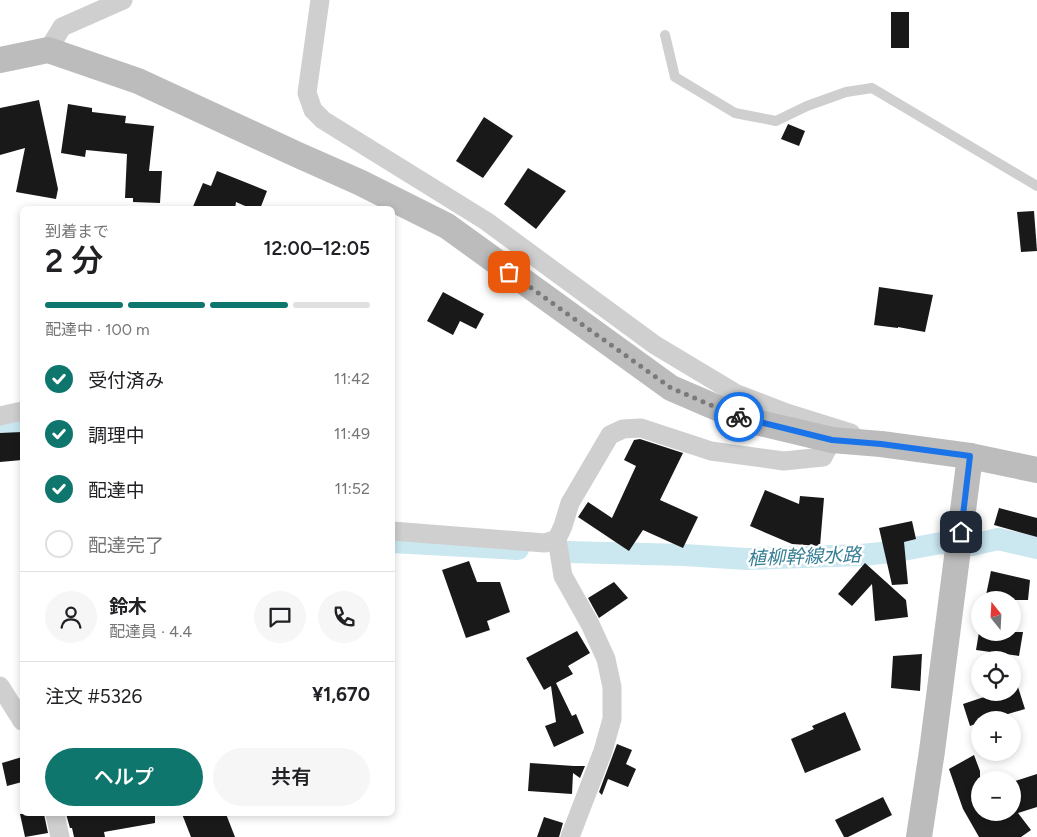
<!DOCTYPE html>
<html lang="ja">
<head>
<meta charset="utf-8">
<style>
  :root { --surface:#fff; --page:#f6f6f6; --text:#202124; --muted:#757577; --line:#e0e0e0; --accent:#0f766e }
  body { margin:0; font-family:Figtree,"Noto Sans JP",sans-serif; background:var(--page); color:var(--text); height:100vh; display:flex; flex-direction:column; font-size:19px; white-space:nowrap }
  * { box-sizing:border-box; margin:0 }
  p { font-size:16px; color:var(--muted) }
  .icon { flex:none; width:28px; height:28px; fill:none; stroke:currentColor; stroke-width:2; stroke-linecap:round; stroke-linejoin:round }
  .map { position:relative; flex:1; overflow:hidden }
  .panel { position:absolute; left:20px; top:206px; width:375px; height:610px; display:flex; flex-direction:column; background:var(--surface); border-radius:8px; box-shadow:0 2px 8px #0003 }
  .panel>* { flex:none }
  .needle { width:32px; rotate:342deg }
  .fabs { position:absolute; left:971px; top:591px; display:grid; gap:10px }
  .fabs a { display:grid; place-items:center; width:50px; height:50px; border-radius:50%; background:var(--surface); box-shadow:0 2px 8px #0003; font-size:25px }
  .pin { position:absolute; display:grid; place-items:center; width:42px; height:42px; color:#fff; margin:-21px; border-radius:10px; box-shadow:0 2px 8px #0006 }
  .courier { position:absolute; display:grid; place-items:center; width:50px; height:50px; margin:-25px; border:4px solid #1a73e8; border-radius:50%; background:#fff; color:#222; box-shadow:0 1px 6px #0007 }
  .headline em { font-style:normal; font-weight:600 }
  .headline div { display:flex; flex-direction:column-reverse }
  .headline { display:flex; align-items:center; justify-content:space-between; height:85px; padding:0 25px }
  h1 { font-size:32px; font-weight:600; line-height:38px }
  .bar { display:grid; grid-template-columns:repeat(4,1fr); gap:8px 5px; align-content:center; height:60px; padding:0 25px }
  .bar i { height:6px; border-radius:4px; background:var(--line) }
  .bar .active { background:var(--accent) }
  .bar p { grid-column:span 4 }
  .line { display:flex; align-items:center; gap:12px; padding:0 25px; border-top:1px solid var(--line) }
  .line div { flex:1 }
  .round { display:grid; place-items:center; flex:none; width:52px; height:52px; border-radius:26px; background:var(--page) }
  ol { padding:0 25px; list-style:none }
  li { display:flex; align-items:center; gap:15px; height:55px }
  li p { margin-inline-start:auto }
  li .icon { padding:5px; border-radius:50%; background:var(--accent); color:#fff; stroke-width:4 }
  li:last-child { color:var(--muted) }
  li i { width:28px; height:28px; border:2px solid var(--line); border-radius:50% }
  .action { display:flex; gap:10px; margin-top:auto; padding:10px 25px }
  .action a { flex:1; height:58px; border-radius:30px; background:var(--accent); color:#fff; font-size:20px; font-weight:600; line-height:58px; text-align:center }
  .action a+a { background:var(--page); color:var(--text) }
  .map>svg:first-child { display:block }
</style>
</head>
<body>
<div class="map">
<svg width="1037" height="837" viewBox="0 0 1037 837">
  <rect width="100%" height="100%" fill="#fff"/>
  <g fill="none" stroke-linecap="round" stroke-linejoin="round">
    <!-- canal -->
    <g stroke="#cbe7f0" stroke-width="22">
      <path d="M0,428L22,427"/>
      <path d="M392,542L518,549"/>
      <path d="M568,552L684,555L746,559L861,555L892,552L941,543L972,545L998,539L1037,548"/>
    </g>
  </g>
  <!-- building -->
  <g fill="#191919">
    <rect x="891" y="12" width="18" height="36"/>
    <path d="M39,100L58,189L56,199L16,192L25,148L0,155V108Z"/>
    <path d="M68,104L92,108V112L126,116L125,123L154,126L149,171H162L160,203L133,202V198H125L127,154L86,150L85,157L61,153Z"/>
    <path d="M484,117L513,136L483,178L456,161Z"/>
    <path d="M788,124L805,131L799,146L781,139Z"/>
    <path d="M528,168L566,191L536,229L504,204Z"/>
    <path d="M217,171L267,191L260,209H252L236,202L235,209H192L203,183L211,186Z"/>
    <path d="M1034,211L1037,251L1021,252L1017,212Z"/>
    <path d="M879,287L933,295L925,332L898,327V328L874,325Z"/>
    <path d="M443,292L484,314L476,329L460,321L453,335L427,321Z"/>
    <path d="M22,432V460L0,462V433Z"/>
    <path d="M640,439L683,453L660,500L698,517L683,548L643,530L629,551L578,517L588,502L612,518L636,466L624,460L634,440Z"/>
    <path d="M765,490L799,504L800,496L824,498L820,546L792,544L750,526Z"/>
    <path d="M999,508L1037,518V537L994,525Z"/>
    <path d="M912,521L916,539L904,542L908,584L892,585L879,528Z"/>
    <path d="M469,561L477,582H500L510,612L487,621L490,630L466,638L442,570Z"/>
    <path d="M865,563L906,600L908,617L875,621L872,584L852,606L838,594Z"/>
    <path d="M991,571L1030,580L1028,600H985Z"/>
    <path d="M614,582L628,598L599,618L588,598Z"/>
    <path d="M577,631L590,653L568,666L573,674L556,683L572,716L576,714L584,733L554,747L545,726L556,722L551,686L544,690L526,658Z"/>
    <path d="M979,632H1023L1019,656L976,650Z"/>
    <path d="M922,654L920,691L891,688L893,656Z"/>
    <path d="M1018,687L1025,709L988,720H980V722L970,726L963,704L999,692H1012V688Z"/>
    <path d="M845,712L861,750L805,773L791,739L814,729L812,726Z"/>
    <path d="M617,744L632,750L626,764L636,769L628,787L608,779L602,795L599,792Z"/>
    <path d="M974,755L980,771V812H1012V782L1037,774V807L1018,813L1031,830L1021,837H979L963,809L949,769Z"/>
    <path d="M22,757V782L7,786L2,763Z"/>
    <path d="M530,763L574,766H585L580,778L573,773L572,794L528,791Z"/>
    <path d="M883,797L892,815L848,837H844L835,820Z"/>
    <path d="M20,814H44L48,833L25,837Z"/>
    <path d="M66,814H155V823L104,832L105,837H74L72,828H70Z"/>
    <path d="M182,814H226L235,837H191Z"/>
    <path d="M544,817L563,823L559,837H537Z"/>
  </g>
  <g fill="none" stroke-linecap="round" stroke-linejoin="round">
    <!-- lane -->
    <path stroke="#cfcfcf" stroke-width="10" d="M665,35L675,77L735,113L776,121L807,106L846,92L872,88L1037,186"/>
    <!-- street -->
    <g stroke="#cfcfcf" stroke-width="19">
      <path d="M320,0L307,93L313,110L323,120L486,221L655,345L735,393L787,413L851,433"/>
      <path d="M48,50L62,27L123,0"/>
      <path d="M0,416L22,411"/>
      <path d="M392,531L545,543L557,539L563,526L570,503L610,435L623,429L641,428L711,451L784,461L823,457L832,440"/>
      <path d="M557,539L563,576L590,624L606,659L612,687V719L603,751L570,837"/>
      <path d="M0,686L22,721"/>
      <path d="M55,814L60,837"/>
    </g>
    <!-- secondary -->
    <g stroke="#bcbcbc" stroke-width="26">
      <path d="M0,60L48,50L138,81L298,155L359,182L447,226L671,388L743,419L832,440L881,444L970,456L1037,470"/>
      <path d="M919,837L932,751L970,456"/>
    </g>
  </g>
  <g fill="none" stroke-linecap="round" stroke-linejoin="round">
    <!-- done -->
    <path stroke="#7a7a7a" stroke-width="5" stroke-dasharray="0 9" d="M509,272L671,388L739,417"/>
    <!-- route -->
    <path stroke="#1a73e8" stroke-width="6" d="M739,417L832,440L881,444L970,456L961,532"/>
  </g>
  <g text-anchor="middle" stroke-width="5" stroke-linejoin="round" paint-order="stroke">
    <!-- water labels -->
    <g font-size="19" font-style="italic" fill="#367f94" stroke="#fff">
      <text transform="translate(804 556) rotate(-2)" y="7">植柳幹線水路</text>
    </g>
  </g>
</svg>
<div class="fabs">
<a><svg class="needle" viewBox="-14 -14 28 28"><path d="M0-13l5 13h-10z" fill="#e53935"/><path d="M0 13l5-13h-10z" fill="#757577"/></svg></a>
<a><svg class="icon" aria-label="locate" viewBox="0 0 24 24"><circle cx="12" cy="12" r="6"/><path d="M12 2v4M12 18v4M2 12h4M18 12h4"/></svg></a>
<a>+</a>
<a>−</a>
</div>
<div class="pin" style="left:509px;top:272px;background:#ea580c"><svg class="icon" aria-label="bag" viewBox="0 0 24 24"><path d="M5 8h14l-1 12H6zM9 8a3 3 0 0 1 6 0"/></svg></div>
<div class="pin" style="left:961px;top:532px;background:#1f2937"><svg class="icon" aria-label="home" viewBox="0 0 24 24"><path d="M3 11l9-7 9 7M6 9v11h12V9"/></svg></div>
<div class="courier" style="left:739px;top:417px"><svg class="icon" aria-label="bike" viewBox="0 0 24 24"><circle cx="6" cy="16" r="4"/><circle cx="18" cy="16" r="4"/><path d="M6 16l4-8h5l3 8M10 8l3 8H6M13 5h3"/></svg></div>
<section class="panel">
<div class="headline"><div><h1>2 分</h1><p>到着まで</p></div><em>12:00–12:05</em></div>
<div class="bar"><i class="active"></i><i class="active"></i><i class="active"></i><i></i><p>配達中 · 100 m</p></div>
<ol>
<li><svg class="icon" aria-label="check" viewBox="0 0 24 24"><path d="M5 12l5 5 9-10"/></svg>受付済み<p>11:42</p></li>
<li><svg class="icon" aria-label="check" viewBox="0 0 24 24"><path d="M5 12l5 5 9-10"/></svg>調理中<p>11:49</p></li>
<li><svg class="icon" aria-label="check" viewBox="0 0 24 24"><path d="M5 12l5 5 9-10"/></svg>配達中<p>11:52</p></li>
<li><i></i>配達完了</li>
</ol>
<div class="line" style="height:90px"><a class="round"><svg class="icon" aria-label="person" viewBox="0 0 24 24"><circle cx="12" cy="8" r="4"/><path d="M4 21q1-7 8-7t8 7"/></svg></a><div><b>鈴木</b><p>配達員 · 4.4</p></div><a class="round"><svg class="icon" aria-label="chat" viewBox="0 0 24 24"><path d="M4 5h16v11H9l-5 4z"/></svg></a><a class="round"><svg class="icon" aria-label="phone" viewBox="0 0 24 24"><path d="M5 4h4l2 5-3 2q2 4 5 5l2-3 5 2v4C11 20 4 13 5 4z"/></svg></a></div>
<div class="line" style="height:65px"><div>注文 #5326</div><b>¥1,670</b></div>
<div class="action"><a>ヘルプ</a><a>共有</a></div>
</section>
</div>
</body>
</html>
